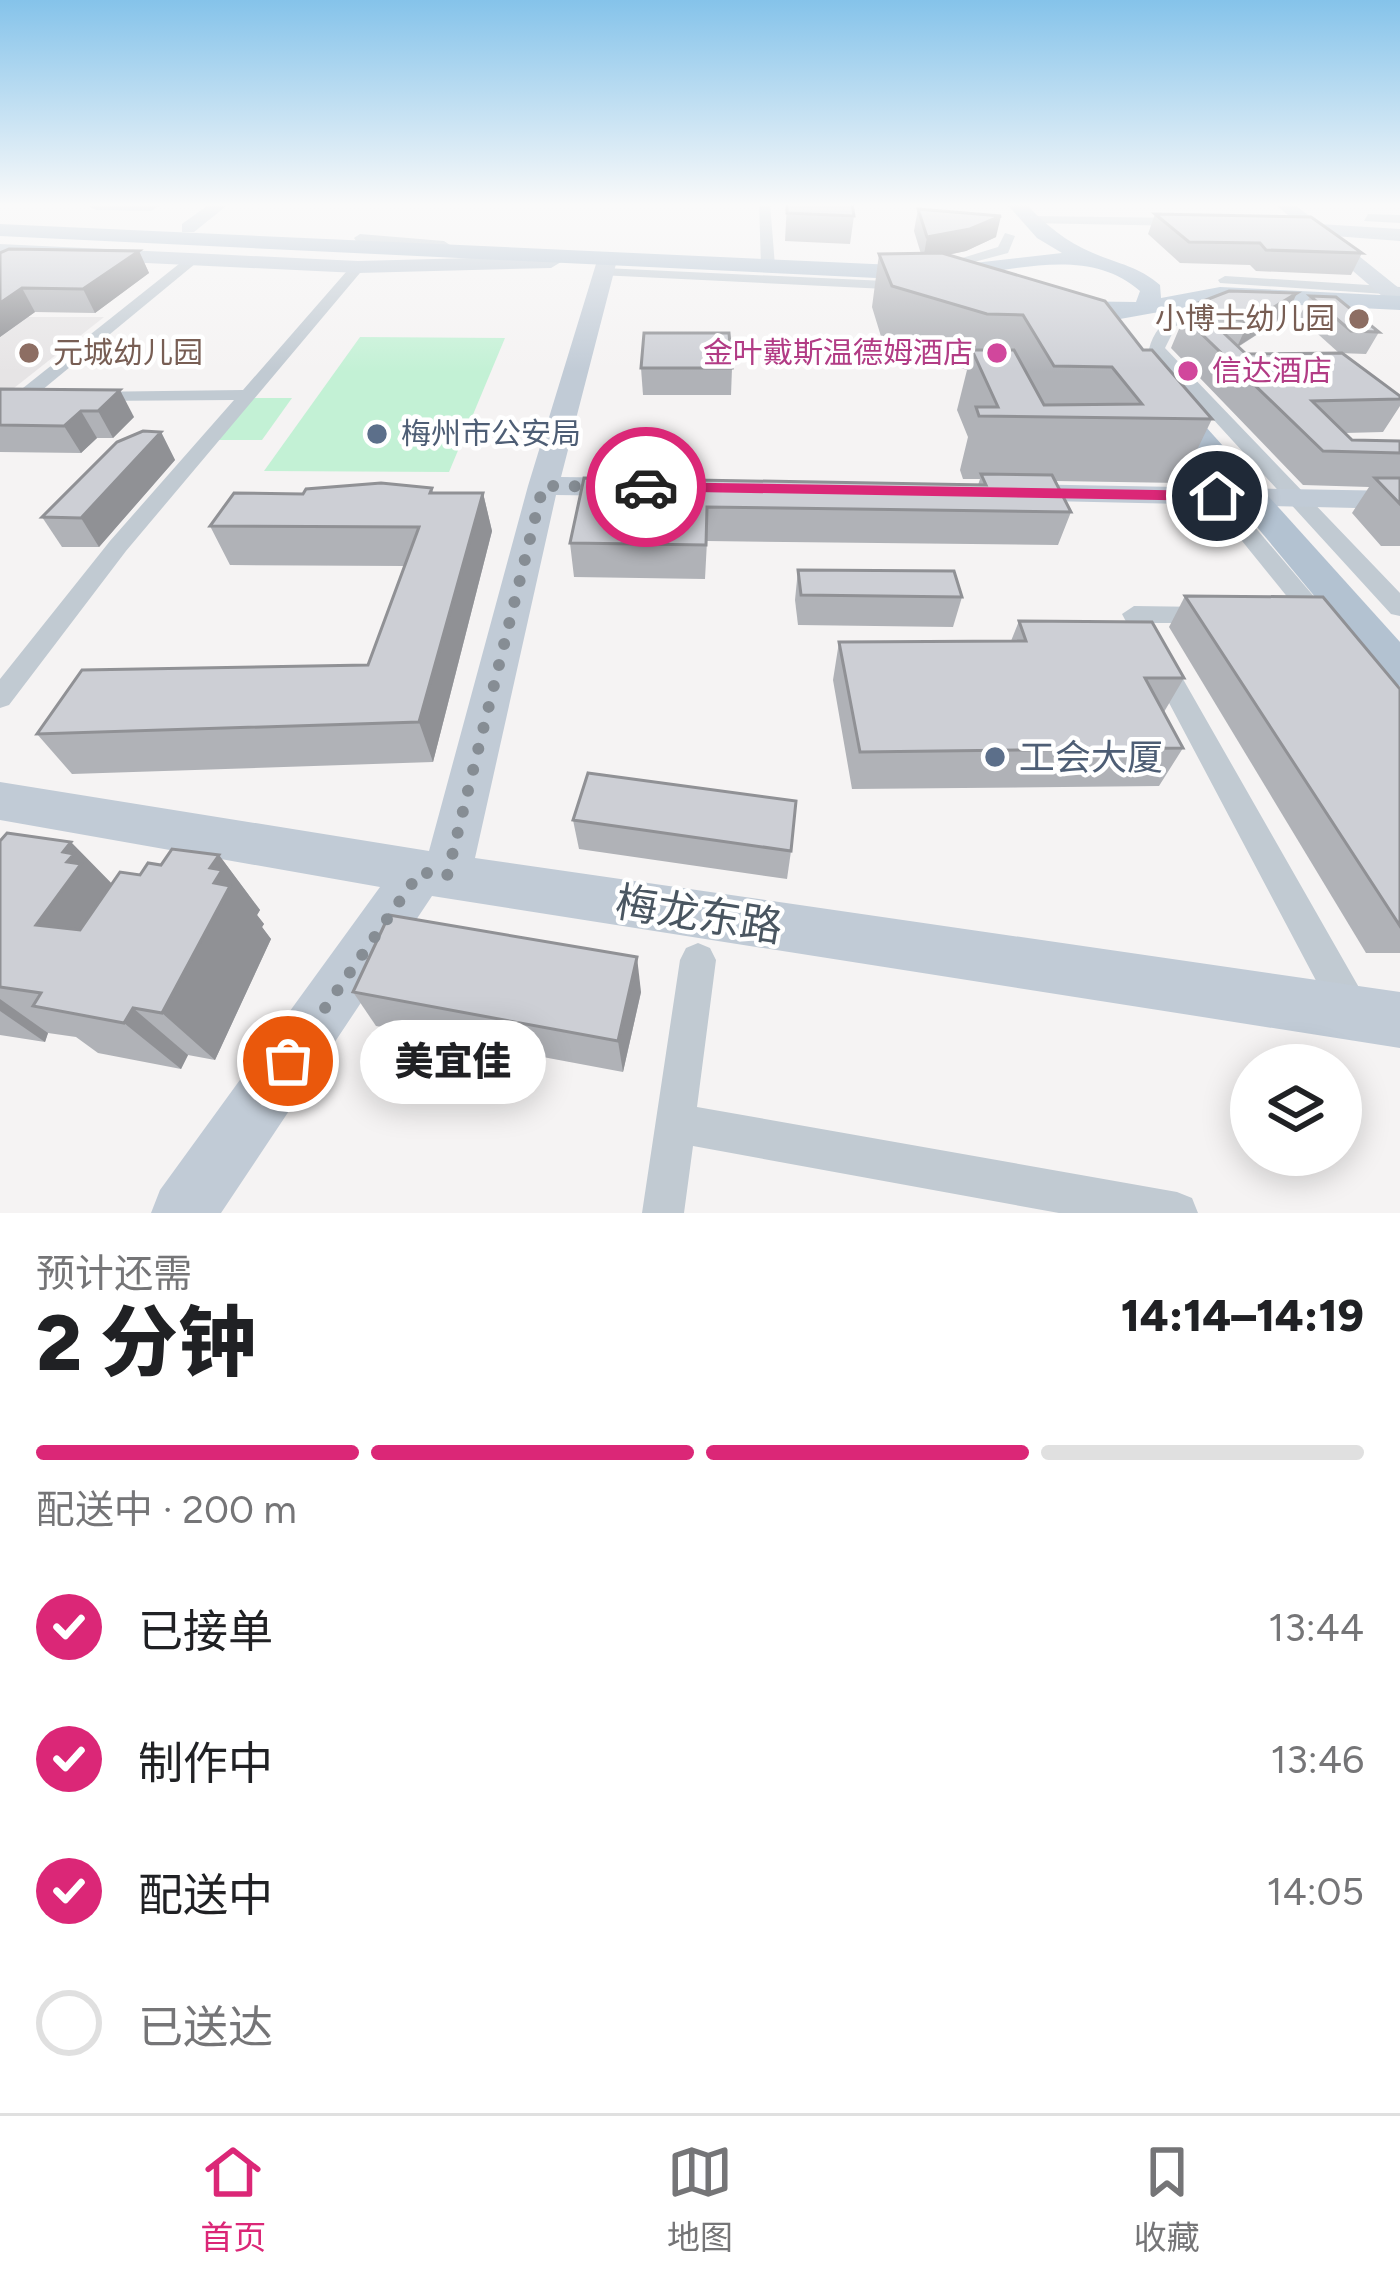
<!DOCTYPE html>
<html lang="zh">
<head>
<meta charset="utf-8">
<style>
  :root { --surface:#fff; --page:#f2f2f2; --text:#202124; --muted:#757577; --line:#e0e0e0; --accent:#db2777 }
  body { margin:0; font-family:Figtree,"Noto Sans SC",sans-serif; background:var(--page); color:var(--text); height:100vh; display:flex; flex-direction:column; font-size:45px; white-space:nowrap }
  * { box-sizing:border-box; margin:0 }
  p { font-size:39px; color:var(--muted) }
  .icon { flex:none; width:66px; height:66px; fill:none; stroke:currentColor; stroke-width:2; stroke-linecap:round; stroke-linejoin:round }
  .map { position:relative; height:1213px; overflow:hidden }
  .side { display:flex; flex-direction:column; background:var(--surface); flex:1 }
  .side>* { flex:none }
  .controls { position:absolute; left:1230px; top:1044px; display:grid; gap:24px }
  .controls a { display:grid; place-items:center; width:132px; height:132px; border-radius:50%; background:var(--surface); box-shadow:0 6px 30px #0003; font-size:60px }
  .pin { position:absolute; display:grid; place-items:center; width:102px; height:102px; color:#fff; margin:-51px; border:6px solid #fff; border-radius:50%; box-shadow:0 3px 12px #0007 }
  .courier { position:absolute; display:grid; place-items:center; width:120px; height:120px; margin:-60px; border:9px solid #db2777; border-radius:50%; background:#fff; color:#222; box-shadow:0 3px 15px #0007 }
  .bubble { position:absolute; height:84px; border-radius:42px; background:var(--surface); box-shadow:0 6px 30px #0003; font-size:39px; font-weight:800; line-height:84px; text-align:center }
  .summary em { font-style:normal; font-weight:800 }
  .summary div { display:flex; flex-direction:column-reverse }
  .summary { display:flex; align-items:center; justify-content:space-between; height:204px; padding:0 36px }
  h1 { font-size:78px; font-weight:800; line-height:90px }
  .bar { display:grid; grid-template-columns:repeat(4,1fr); gap:18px 12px; align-content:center; height:144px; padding:0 36px }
  .bar i { height:15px; border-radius:9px; background:var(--line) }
  .bar .active { background:var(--accent) }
  .bar p { grid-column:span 4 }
  ol { padding:0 36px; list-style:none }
  li { display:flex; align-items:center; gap:36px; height:132px }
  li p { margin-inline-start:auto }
  li .icon { padding:12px; border-radius:50%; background:var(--accent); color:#fff; stroke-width:4 }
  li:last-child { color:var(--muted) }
  li i { width:66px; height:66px; border:6px solid var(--line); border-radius:50% }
  .tab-bar { display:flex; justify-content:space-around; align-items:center; height:168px; border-top:3px solid var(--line); background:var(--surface); font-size:33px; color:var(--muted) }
  .tab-bar a { display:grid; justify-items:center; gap:6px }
  .tab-bar .active { color:var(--accent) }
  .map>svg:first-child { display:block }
</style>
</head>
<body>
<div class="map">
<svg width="1400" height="1213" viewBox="0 0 1400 1213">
  <rect width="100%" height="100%" fill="#f5f3f3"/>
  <!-- education -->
  <path fill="#e6e4e5" d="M0,317H104L14,388H0Z"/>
  <!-- green -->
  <g fill="#c3f1d5">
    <path d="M360,337L505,338L449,472L264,471Z"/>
    <path d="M251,398H292L262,440H218Z"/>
  </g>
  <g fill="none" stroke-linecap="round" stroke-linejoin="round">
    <!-- street -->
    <g fill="#c1cad2" fill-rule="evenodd">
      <path d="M95,203H164L151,211L96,210L90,207Z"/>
      <path d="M759,203H770L775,266L768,270L761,266Z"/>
      <path d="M1368,214L1400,215V223L1364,221Z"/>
      <path d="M1031,216L1184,218L1190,222L1184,226L1027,223Z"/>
      <path d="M1005,233L1015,236L1008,253L940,271L933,267L998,247Z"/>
      <path d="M360,234L444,241L450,245L444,249L356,241L354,238Z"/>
      <path d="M189,256L201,259L30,400H18V392Z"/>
      <path d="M353,264L365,267L126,551L9,705L0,708V679L110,541L234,400L91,401L85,400V392L243,390Z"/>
      <path d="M604,268L907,282L914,286L907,290L599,275V269Z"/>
      <path d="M1225,276L1400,287V295L1220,283L1218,280Z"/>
      <path d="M1218,301L1223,302V308L1176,326L1165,348L1400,593V616L1391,614L1149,349C1158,315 1187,308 1218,301Z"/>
      <path d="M1173,437L1180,439L1328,613L1331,619L1328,625H1310L1166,447V439Z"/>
      <path d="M1134,606L1205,607L1217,615L1205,623H1151L1365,998L1370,1011L1365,1024L1352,1029L1339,1024L1122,614Z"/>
      <path d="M698,943L710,948L716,960L697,1107L1177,1192L1192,1198L1198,1213H1059L693,1146L684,1213H642L680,960L686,948Z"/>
    </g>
    <!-- secondary -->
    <g fill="#c1cbd6" fill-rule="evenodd">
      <path d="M211,203H230L194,232H182V224Z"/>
      <path d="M1274,203H1293L1319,224L1400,229V241L1334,236L1400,289V303L1389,302Z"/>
      <path d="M0,244L358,261L551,256L561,262L551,268L358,273L0,256Z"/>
      <path d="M606,258L616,264L561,477L629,478L644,487L629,496L556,495L475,858L1400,992V1048L432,896L221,1213H151L160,1190L380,887L0,820V782L429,851L528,486L596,264Z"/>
      <path d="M1014,484L1400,491V509L1003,500L999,493L1003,486Z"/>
    </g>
    <!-- primary -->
    <g fill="#b3c2d1" fill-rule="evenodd">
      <path d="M1006,203H1025C1045,224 1066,242 1093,253C1118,264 1138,266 1160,285L1161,298L1220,287L1400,296V310L1220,301L1120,319L1052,313V303L1060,301L1136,302L1140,291C1087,243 1003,273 939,281L0,236V224L939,267L1062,253L1037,238Z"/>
      <path d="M1168,393L1178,396L1400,642V686L1385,681L1158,408L1154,402Z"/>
    </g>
  </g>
  <!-- wall -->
  <g fill="#b0b2b7">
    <path d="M787,203L854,216L850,244L785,241Z"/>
    <path d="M918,209L996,237L966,251L947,255L1143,350L1212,419L1181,483L1055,481L1071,512L1058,545L707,541L705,579L574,577L570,543L584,478L978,485L980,479H963L960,470L968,437L957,410L967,370L883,343L872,307L879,254H921L914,231Z"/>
    <path d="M1155,214L1362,253L1351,275L1256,271L1250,265L1180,263L1148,234Z"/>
    <path d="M139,251L149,273L95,313L35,312L0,337V253Z"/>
    <path d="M1297,293L1286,316L1238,347L1246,354L1400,396V406L1383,432L1345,433L1352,440L1400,441V546H1381L1352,513L1369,487L1303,485L1171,348L1184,317L1193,304Z"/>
    <path d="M1310,296L1379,332L1366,354L1339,353L1299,317Z"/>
    <path d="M641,368H732L731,395H643Z"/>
    <path d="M0,389L134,417L113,438H97L81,453L0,452Z"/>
    <path d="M161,432L175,460L99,547H62L42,517Z"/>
    <path d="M432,488L433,493H483L492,531L433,762L72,774L37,734L368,665L405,566L230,565L210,526L303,494Z"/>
    <path d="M798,570L962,597L953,627L798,625L795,600Z"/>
    <path d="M1185,596L1400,689V953H1366L1169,627Z"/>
    <path d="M1019,621L1184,678L1164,712L1183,748L1159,786L852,789L833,680L839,642L1011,641Z"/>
    <path d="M573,820L791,851L787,879L579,849Z"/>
    <path d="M0,841L112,884L140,875L161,865L219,855L260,910L257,915L264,924L262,927L271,939L215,1060L188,1055L181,1069L98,1053L76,1037L48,1033L45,1042L0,1035Z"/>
    <path d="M353,992H641L623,1072L376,1026Z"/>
  </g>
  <!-- shaded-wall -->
  <g fill="#909195">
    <path d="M1001,216L996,237L966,251L923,260L927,237Z"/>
    <path d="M139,251L149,273L95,313L83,289Z"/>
    <path d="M22,288L35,312L0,337V303Z"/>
    <path d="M1297,293L1286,316L1237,347L1248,323Z"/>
    <path d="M120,390L134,417L113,438L98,411Z"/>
    <path d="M81,411L97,438L81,453L64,426Z"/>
    <path d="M161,432L175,460L99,547L81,518Z"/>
    <path d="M483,493L492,531L433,762L419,722Z"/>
    <path d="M71,842L125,897L97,976L36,925L67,862L63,852Z"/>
    <path d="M219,855L260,910L257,915L264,924L262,927L271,939L215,1060L162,1013L214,883L210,868Z"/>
    <path d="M637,957L641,992L623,1072L618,1041Z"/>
    <path d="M0,999L48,1033L45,1042L0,1011Z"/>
    <path d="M133,1008L188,1055L181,1069L124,1023Z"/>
  </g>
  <!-- building -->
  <g fill="#cdcfd5" stroke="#909195" stroke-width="3">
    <path d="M787,203H852L854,216L787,213Z"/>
    <path d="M918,209L1001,216L970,229L927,237Z"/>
    <path d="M1155,214L1311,217L1362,253L1266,250L1260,243L1189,242Z"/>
    <path d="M9,249L139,251L83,289L22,288L0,303V253Z"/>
    <path d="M942,253L1105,301L1143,350H1152L1212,419L979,416L976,407H998L972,350H1014L1044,405L1142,404L1112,367L1054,366L1023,315L987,314L892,286L879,254Z"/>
    <path d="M1229,291L1297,293L1248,323L1193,305Z"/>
    <path d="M1310,296L1336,297L1379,332L1351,331Z"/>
    <path d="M1193,304L1246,354L1342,353L1400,396V399L1312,401L1352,440L1400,441V453L1323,451L1184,317Z"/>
    <path d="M644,333H729L732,368H641Z"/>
    <path d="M0,389L120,390L98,411H81L64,426L0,425Z"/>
    <path d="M143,431L161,432L81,518L42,517L117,442Z"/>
    <path d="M981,474L1052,475L1071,512L707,507L706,545L570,543L584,478L986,485Z"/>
    <path d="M1375,478H1400V504Z"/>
    <path d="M381,483L432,488L430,493H483L419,722L37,734L82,670L368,665L419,527L210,526L234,493L303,494L306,489Z"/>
    <path d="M798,570L954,571L962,597L801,595Z"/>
    <path d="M1185,596L1323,597L1400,689V926Z"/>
    <path d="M1019,621L1152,622L1184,678H1145L1183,748L860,752L839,642L1026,641Z"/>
    <path d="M588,773L796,801L791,851L573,820Z"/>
    <path d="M7,833L71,842L63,852L74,854L67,862L81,864L36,925L80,930L120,872L140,875L148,863L161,865L172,849L219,855L210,868L222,870L214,883L230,886L162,1013L133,1008L124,1023L33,1006L41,993L0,987V841Z"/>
    <path d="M389,915L637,957L618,1041L353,992Z"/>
  </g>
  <!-- sky -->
  <linearGradient id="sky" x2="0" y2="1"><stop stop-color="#85c3ea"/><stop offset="0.55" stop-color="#fafafa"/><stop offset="1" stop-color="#fafafa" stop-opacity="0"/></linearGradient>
  <rect width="1400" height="372" fill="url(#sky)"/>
  <!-- route -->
  <path fill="#db2777" d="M646,482L1217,491L1225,496L1217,501L640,491Z"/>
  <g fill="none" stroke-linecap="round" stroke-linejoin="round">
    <!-- done -->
    <path stroke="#868d94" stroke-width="12" stroke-dasharray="0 21.6" d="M288,1061L420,872L447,876L543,486L646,487"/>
  </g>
  <!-- markers -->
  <g fill="#8d6e63" stroke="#fff" stroke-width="4.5">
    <circle cx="1359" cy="319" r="12"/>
    <circle cx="29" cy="353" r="12"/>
  </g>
  <g fill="#d1479c" stroke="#fff" stroke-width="4.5">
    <circle cx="997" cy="353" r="12"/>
    <circle cx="1188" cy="371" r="12"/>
  </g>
  <g fill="#5c6f8a" stroke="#fff" stroke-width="4.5">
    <circle cx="377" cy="434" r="12"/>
    <circle cx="995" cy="757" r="12"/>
  </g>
  <g text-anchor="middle" stroke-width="9" stroke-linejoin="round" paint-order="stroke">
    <!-- far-education labels -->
    <g font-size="30" fill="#785e54" stroke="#fff" text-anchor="end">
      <text x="1335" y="329">小博士幼儿园</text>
      <text x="53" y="363" text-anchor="start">元城幼儿园</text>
    </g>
    <!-- far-hotel labels -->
    <g font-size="30" fill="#b23c85" stroke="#fff" text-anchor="end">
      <text x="973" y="363">金叶戴斯温德姆酒店</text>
      <text x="1212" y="381" text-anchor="start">信达酒店</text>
    </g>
    <!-- far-service labels -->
    <g font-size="30" fill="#4e5e75" stroke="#fff" text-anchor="start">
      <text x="401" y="444">梅州市公安局</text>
    </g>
    <!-- service labels -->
    <g font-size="36" fill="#4e5e75" stroke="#fff" text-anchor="start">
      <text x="1019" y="770">工会大厦</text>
    </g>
    <!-- near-street labels -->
    <g font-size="42" fill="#4a5661" stroke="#fff">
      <text transform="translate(699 914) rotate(9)" y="15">梅龙东路</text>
    </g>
  </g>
</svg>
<div class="controls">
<a><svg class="icon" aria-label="layers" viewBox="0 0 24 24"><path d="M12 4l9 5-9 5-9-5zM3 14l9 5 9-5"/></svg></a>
</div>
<div class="pin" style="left:288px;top:1061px;background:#ea580c"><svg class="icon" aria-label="bag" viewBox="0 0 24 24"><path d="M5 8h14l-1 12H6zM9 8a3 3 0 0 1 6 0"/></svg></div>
<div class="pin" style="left:1217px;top:496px;background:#1f2937"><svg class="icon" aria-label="home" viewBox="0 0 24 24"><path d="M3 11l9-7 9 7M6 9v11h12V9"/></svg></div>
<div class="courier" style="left:646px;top:487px"><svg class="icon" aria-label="car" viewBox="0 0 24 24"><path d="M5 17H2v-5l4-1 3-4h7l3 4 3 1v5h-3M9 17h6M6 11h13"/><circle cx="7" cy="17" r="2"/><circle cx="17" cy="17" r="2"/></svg></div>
<div class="bubble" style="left:360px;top:1020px;width:186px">美宜佳</div>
</div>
<section class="side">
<div class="summary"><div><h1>2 分钟</h1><p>预计还需</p></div><em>14:14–14:19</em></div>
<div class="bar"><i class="active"></i><i class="active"></i><i class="active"></i><i></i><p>配送中 · 200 m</p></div>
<ol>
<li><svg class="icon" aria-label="check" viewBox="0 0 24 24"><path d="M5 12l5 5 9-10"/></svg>已接单<p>13:44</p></li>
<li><svg class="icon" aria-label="check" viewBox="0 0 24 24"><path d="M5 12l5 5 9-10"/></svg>制作中<p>13:46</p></li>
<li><svg class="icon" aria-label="check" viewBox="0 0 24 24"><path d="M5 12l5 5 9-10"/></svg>配送中<p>14:05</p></li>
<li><i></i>已送达</li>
</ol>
</section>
<nav class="tab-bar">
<a class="active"><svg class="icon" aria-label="home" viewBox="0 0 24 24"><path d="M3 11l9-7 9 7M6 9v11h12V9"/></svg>首页</a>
<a><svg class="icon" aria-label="map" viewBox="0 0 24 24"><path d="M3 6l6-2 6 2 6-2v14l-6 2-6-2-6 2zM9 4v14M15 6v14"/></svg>地图</a>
<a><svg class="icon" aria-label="saved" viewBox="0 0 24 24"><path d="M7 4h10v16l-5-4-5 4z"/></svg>收藏</a>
</nav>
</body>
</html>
